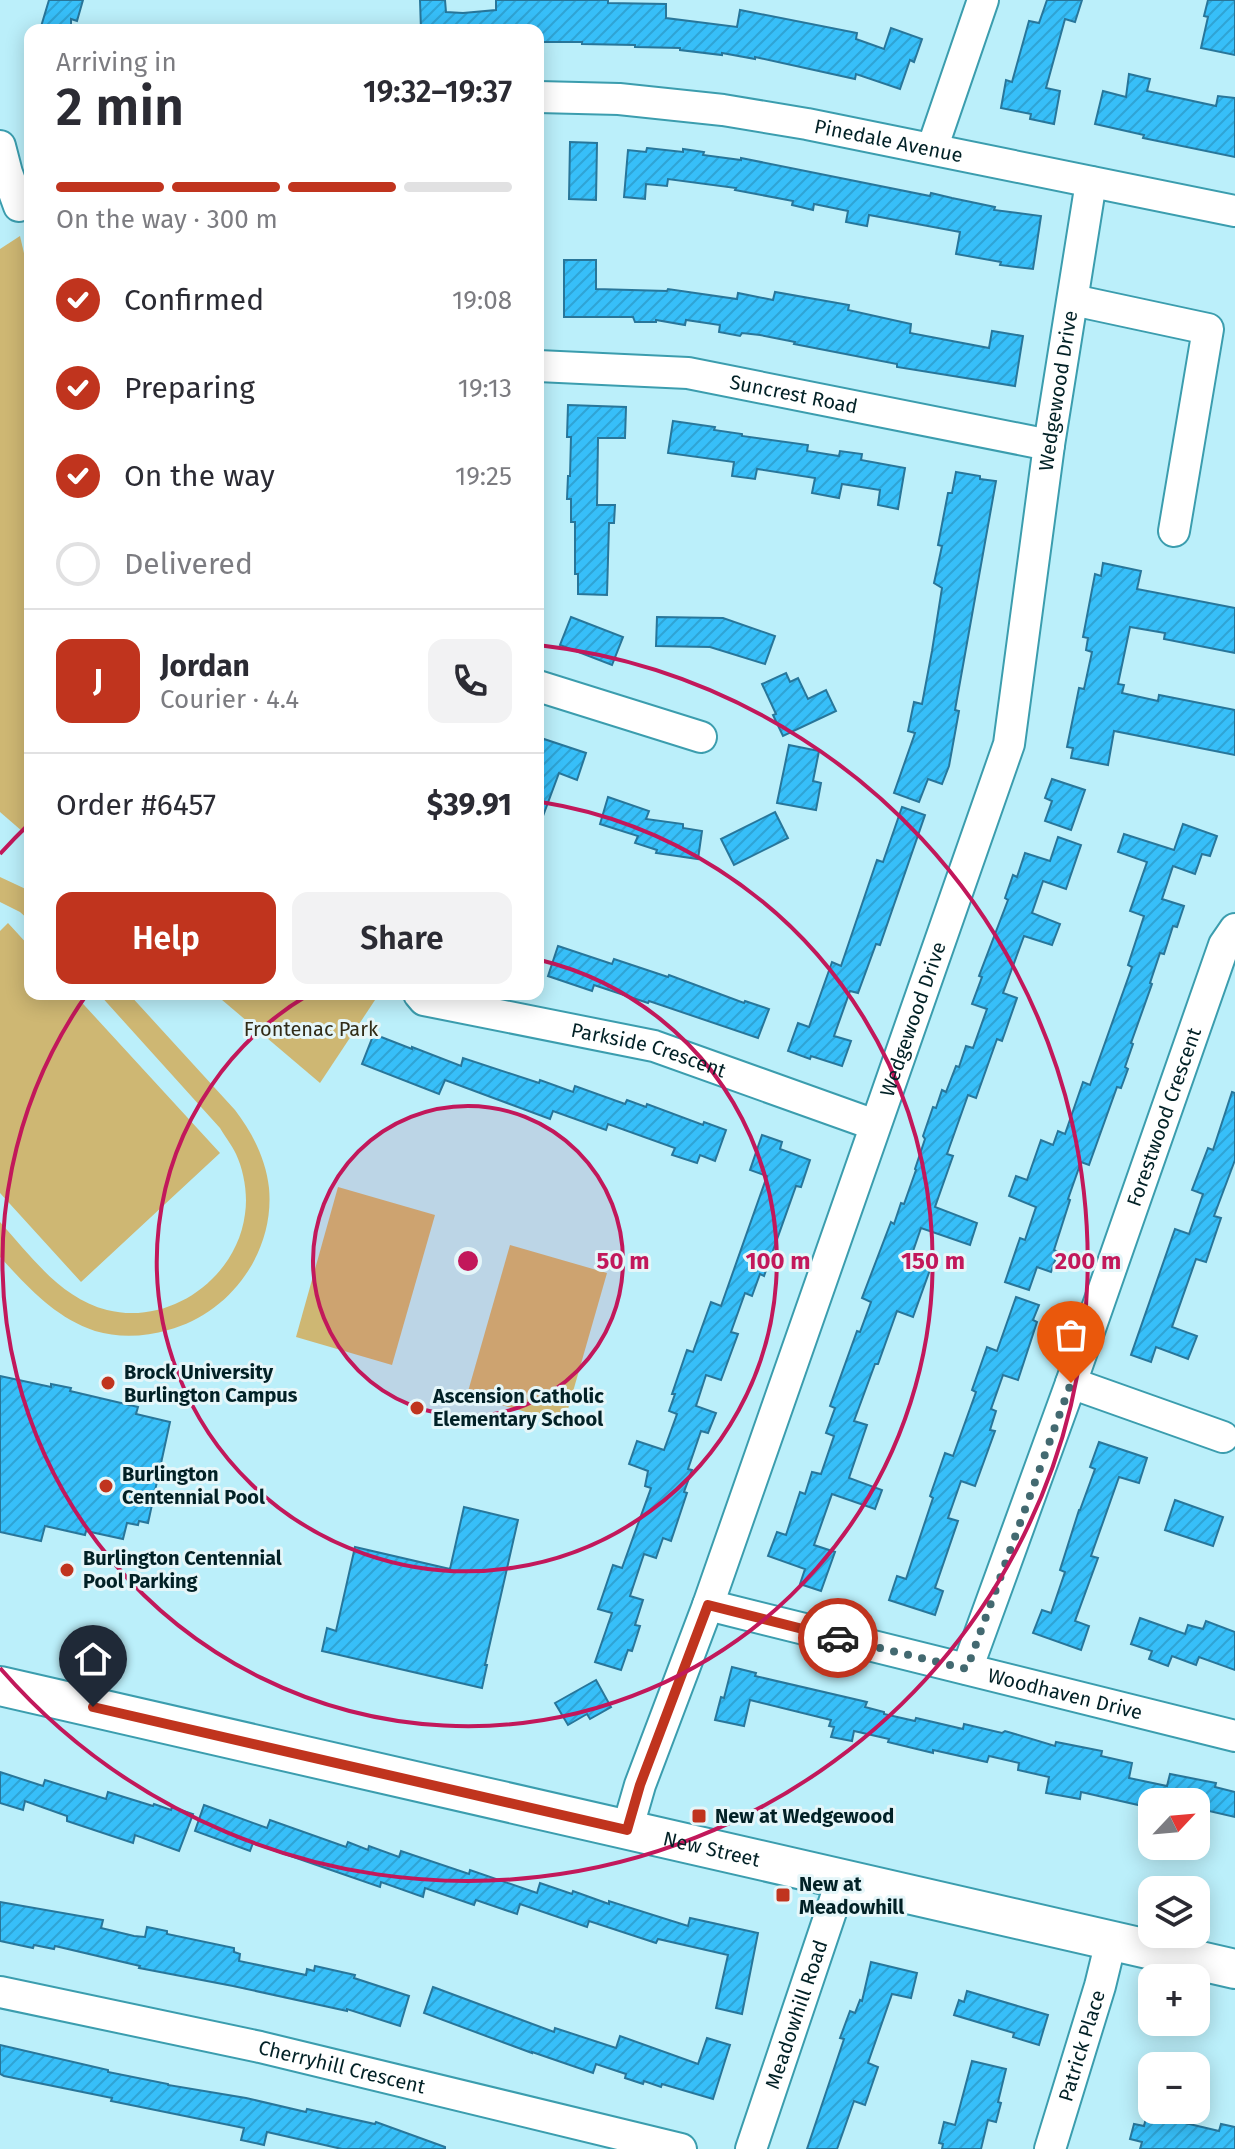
<!DOCTYPE html>
<html lang="en">
<head>
<meta charset="utf-8">
<style>
  :root { --surface:#fff; --page:#f2f2f3; --text:#2b2b33; --muted:#7c7c81; --line:#e1e1e2; --accent:#c0341e }
  body { margin:0; font-family:"Fira Sans",sans-serif; background:var(--page); color:var(--text); height:100vh; display:flex; flex-direction:column; font-size:30px; white-space:nowrap }
  * { box-sizing:border-box; margin:0 }
  p { font-size:26px; color:var(--muted) }
  .icon { flex:none; width:44px; height:44px; fill:none; stroke:currentColor; stroke-width:2; stroke-linecap:round; stroke-linejoin:round }
  .map { position:relative; flex:1; overflow:hidden }
  .details { position:absolute; left:24px; top:24px; width:520px; height:976px; display:flex; flex-direction:column; background:var(--surface); border-radius:16px; box-shadow:0 4px 20px #0003 }
  .details>* { flex:none }
  .needle { width:52px; rotate:64deg }
  .tools { position:absolute; left:1138px; top:1788px; display:grid; gap:16px }
  .tools a { display:grid; place-items:center; width:72px; height:72px; border-radius:16px; background:var(--surface); box-shadow:0 4px 20px #0003; font-size:40px }
  .pin { position:absolute; display:grid; place-items:center; width:68px; height:68px; color:#fff; margin:-82px -34px; border-radius:50% 50% 50% 0; rotate:-45deg; box-shadow:0 0 8px #0007 }
  .pin .icon { rotate:45deg }
  .courier { position:absolute; display:grid; place-items:center; width:80px; height:80px; margin:-40px; border:6px solid #c0341e; border-radius:50%; background:#fff; color:#222; box-shadow:0 2px 10px #0007 }
  .summary em { font-style:normal; font-weight:600 }
  .summary div { display:flex; flex-direction:column-reverse }
  .summary { display:flex; align-items:center; justify-content:space-between; height:136px; padding:0 32px }
  h1 { font-size:52px; font-weight:600; line-height:60px }
  .bar { display:grid; grid-template-columns:repeat(4,1fr); gap:12px 8px; align-content:center; height:96px; padding:0 32px }
  .bar i { height:10px; border-radius:6px; background:var(--line) }
  .bar .active { background:var(--accent) }
  .bar p { grid-column:span 4 }
  .line { display:flex; align-items:center; gap:20px; padding:0 32px; border-top:2px solid var(--line) }
  .line div { flex:1 }
  .round { display:grid; place-items:center; flex:none; width:84px; height:84px; border-radius:16px; background:var(--page) }
  ol { padding:0 32px; list-style:none }
  li { display:flex; align-items:center; gap:24px; height:88px }
  li p { margin-inline-start:auto }
  li .icon { padding:8px; border-radius:50%; background:var(--accent); color:#fff; stroke-width:4 }
  li:last-child { color:var(--muted) }
  li i { width:44px; height:44px; border:4px solid var(--line); border-radius:50% }
  .primary-button { display:flex; gap:16px; margin-top:auto; padding:16px 32px }
  .primary-button a { flex:1; height:92px; border-radius:16px; background:var(--accent); color:#fff; font-size:32px; font-weight:600; line-height:92px; text-align:center }
  .primary-button a+a { background:var(--page); color:var(--text) }
  .map>svg:first-child { display:block }
</style>
</head>
<body>
<div class="map">
<svg width="1235" height="2149" viewBox="0 0 1235 2149">
  <defs>
    <pattern id="building-hatch" width="6" height="6" patternUnits="userSpaceOnUse" patternTransform="scale(2)"><rect width="6" height="6" fill="#37bff9"/><path d="M-1 1l2-2M0 6l6-6M5 7l2-2" fill="none" stroke="#2fa4d5"/></pattern>
  </defs>
  <rect width="100%" height="100%" fill="#bbeffa"/>
  <!-- green -->
  <g fill="#ceb773">
    <path d="M20,236L30,279V838L0,812V249Z"/>
    <path d="M0,877L30,891V921L20,912L0,902Z"/>
    <path d="M8,923L30,947V994H74L220,1153L81,1282L0,1193V931Z"/>
    <path d="M99,994H129L235,1110C252,1132 266,1159 269,1188C275,1252 230,1314 168,1330C145,1337 118,1338 95,1331C54,1317 28,1287 0,1257V1222C31,1256 60,1298 107,1310C170,1326 237,1278 245,1214C248,1195 244,1171 236,1154C232,1145 225,1137 220,1128Z"/>
    <path d="M215,994H379L320,1083Z"/>
    <path d="M338,1187L435,1215L392,1365L296,1337Z"/>
    <path d="M510,1245L607,1273L564,1423L467,1395Z"/>
  </g>
  <!-- building -->
  <g fill="url(#building-hatch)" stroke="#28769a" stroke-width="2">
    <path d="M49,0H83L77,21L71,19V30H40Z"/>
    <path d="M420,0H445L446,12L463,13L496,10V0H608V3L666,4V18L737,27L740,10L857,33L856,39L884,49L891,28L922,39L914,62L910,60L900,89L856,74L855,79L755,57V59L722,53V55L680,50V48L635,47V45L582,44V42H538V30H421Z"/>
    <path d="M1047,0H1082L1075,22L1065,19L1046,88L1060,91L1054,124L1030,119L1031,114L1001,108L1006,80L1012,82L1029,21L1039,23Z"/>
    <path d="M1208,0H1235V55L1201,48L1208,17L1204,16Z"/>
    <path d="M1129,74L1150,79L1147,91L1216,106L1218,96L1235,98V157L1143,138L1144,135L1095,124L1103,91L1126,97Z"/>
    <path d="M570,142L597,143L596,200L569,199Z"/>
    <path d="M647,148L683,152V149L704,152L703,155L741,160V158L930,196L931,193L952,198L995,207L994,210L1041,216L1033,269L1000,265L1001,262L956,254L960,232L869,215L867,226L846,222L848,211L814,204L813,210L792,205L793,201L735,190L736,188L668,179L667,186L646,184L645,199L624,197L628,150L646,152Z"/>
    <path d="M564,260H596V289L667,291L668,289L737,299L738,293L773,300L775,292L849,305L848,310L911,324L910,333L989,348L992,331L1023,336L1015,386L897,367V364L794,344L795,342L760,335L742,333L740,336L719,332L720,325L686,320L685,325L656,320V322H635L633,317H564Z"/>
    <path d="M568,405L626,407L625,438H598L597,505H615L614,523H609L607,595L578,594V574H575V522H571V499H567L568,476H570L571,437H567Z"/>
    <path d="M673,421L715,427L714,430L742,434V436L808,445L807,451L839,456L840,451L862,454L861,460L905,468L898,509L878,505L880,490L842,484L839,498L812,493L815,478L757,469L755,479L732,476L734,462L668,453Z"/>
    <path d="M956,472L980,476V479L996,481L955,710L959,711L949,766L942,784L928,779L919,802L894,793L915,733L908,731L914,702L922,704L932,651L942,588L934,583L942,546L938,545L948,493H952Z"/>
    <path d="M1103,563L1141,571L1137,589L1235,608V653L1164,639L1165,633L1130,627L1118,684L1124,685L1122,693L1158,701L1159,695L1235,710V755L1114,731L1108,765L1071,758L1073,748L1067,747L1075,708L1079,688L1084,689L1092,652L1086,650L1088,638L1083,637L1095,574L1101,576Z"/>
    <path d="M571,617L623,637L612,665L560,645Z"/>
    <path d="M657,617L723,618L775,636L765,664L710,647L656,646Z"/>
    <path d="M786,673L790,682L798,678L808,699L826,690L836,711L783,736L773,715L776,714L762,684Z"/>
    <path d="M538,737L586,753L577,780L559,773L540,824H538Z"/>
    <path d="M789,745L819,751L813,781L821,783L816,810L777,803Z"/>
    <path d="M1052,779L1085,790L1071,830L1045,821L1052,801L1045,798Z"/>
    <path d="M608,797L649,811L646,819L683,824V828L702,831L698,859L656,853L657,850L635,843L638,836L600,824Z"/>
    <path d="M902,807L925,815L880,945L876,944L858,993L850,991L834,1036L851,1041L842,1066L811,1056L810,1059L788,1051L798,1023L809,1027L832,962L841,966L877,860L883,862Z"/>
    <path d="M775,812L788,838L734,865L721,839Z"/>
    <path d="M1183,824L1217,836L1210,856L1202,854L1195,874L1173,866L1162,899L1184,906L1177,927L1173,926L1164,954L1160,953L1150,983L1152,984L1131,1043L1133,1044L1125,1067L1128,1069L1121,1088L1117,1087L1089,1165L1081,1162L1068,1199L1070,1200L1054,1250L1058,1252L1051,1272L1037,1267L1029,1290L1005,1282L1020,1238L1025,1240L1036,1207L1009,1196L1016,1176L1027,1180L1041,1140L1053,1145L1058,1131L1065,1134L1083,1082L1090,1085L1132,967L1128,965L1144,916L1130,911L1147,862L1118,852L1124,834L1174,850Z"/>
    <path d="M1058,837L1081,845L1066,889L1043,881L1032,913L1060,924L1052,945L1024,936L1003,993L1017,998L1002,1041L997,1039L976,1098L968,1095L947,1154L953,1156L935,1207L977,1223L970,1245L921,1228L910,1260L931,1267L913,1317L897,1311L878,1364H875L854,1421L867,1425L849,1478L882,1490L875,1509L832,1494L814,1545L835,1552L821,1591L800,1584L805,1569L768,1556L777,1532L786,1535L800,1492L805,1494L812,1472L821,1474L834,1436L826,1433L835,1408L830,1406L857,1331L860,1332L871,1302L862,1298L891,1222L894,1224L901,1203L904,1204L916,1170L915,1169L925,1139L923,1136L933,1107L936,1108L942,1090L946,1092L956,1066L959,1067L966,1046L973,1048L987,1009L972,1004L982,977L979,976L1008,900L1005,898L1013,875L1017,877L1025,853L1050,861Z"/>
    <path d="M558,946L612,964L614,959L668,977L669,975L744,1003L745,1001L769,1009L758,1038L649,1001L648,1003L594,985L592,991L548,976Z"/>
    <path d="M376,1035L412,1049V1047L461,1066L463,1058L539,1083L540,1080L573,1092L575,1086L625,1104L627,1100L646,1107L647,1104L703,1125L704,1122L726,1130L715,1161L700,1155L697,1163L672,1155L675,1148L608,1124L606,1130L553,1111L550,1119L445,1080L439,1094L362,1064L373,1036L375,1037Z"/>
    <path d="M1232,1092L1235,1093V1160L1214,1216L1221,1218L1206,1262L1196,1259L1172,1327L1197,1336L1188,1359L1156,1347L1151,1362L1131,1355L1175,1229L1189,1234L1203,1194L1192,1190L1208,1148L1213,1150Z"/>
    <path d="M762,1135L782,1142L780,1149L810,1160L801,1187L796,1186L764,1276L760,1274L752,1296L745,1293L731,1332L738,1334L721,1380L706,1375L696,1406L716,1413L708,1433L701,1431L688,1469L692,1470L684,1492L687,1493L671,1541L663,1538L656,1558L644,1554L630,1596L643,1600L635,1625L640,1626L632,1651L628,1650L621,1670L595,1662L612,1613L598,1609L613,1565L622,1568L651,1488L645,1486L648,1471L629,1464L637,1441L664,1450L677,1414L669,1411L675,1394H672L687,1350L693,1352L711,1302L721,1306L767,1176L750,1170Z"/>
    <path d="M1016,1297L1039,1305L1033,1320L1037,1322L1018,1380L1003,1375L991,1409L996,1411L990,1430L995,1431L975,1486L961,1481L948,1518L958,1521L935,1588L943,1591L935,1615L889,1600L897,1576L906,1579L933,1498L930,1496L945,1453L953,1456L976,1392L972,1390L987,1347L997,1351Z"/>
    <path d="M0,1376L51,1387V1384L71,1388L70,1391L138,1407L136,1414L170,1422L148,1523L139,1521L138,1525L127,1523L123,1539L86,1531L85,1535L45,1526L41,1541L0,1532Z"/>
    <path d="M1099,1442L1147,1458L1139,1483L1119,1477L1091,1556L1098,1558L1075,1621L1089,1626L1081,1650L1033,1633L1042,1610L1051,1613L1065,1572L1060,1570L1079,1510H1080L1095,1469L1090,1467Z"/>
    <path d="M1175,1500L1223,1517L1213,1546L1165,1530Z"/>
    <path d="M464,1507L518,1520L485,1665H487L482,1688L322,1651L327,1628L336,1631L355,1547L450,1569Z"/>
    <path d="M1140,1618L1185,1634L1188,1625L1203,1629L1206,1621L1235,1632V1670L1199,1657L1196,1665L1172,1656L1168,1666L1149,1659L1152,1651L1131,1644Z"/>
    <path d="M732,1667L756,1673L755,1676L867,1702L865,1707L884,1712V1714L915,1721L916,1718L963,1729L964,1724L1002,1733L1005,1731L1055,1746L1056,1742L1102,1751L1101,1756L1132,1763L1129,1778L1167,1786L1170,1774L1216,1783L1215,1787L1235,1792V1817L1196,1808V1802H1164L1149,1798L1147,1807L1081,1792L1080,1799L1046,1793L1049,1777L1018,1770L1019,1763L989,1756L987,1762L933,1750V1753L892,1743L888,1742L889,1739L854,1731L852,1741L831,1737L834,1727L829,1726L831,1720L750,1700L744,1726L715,1720L721,1697L724,1698Z"/>
    <path d="M596,1680L611,1707L590,1719L587,1714L568,1725L555,1703Z"/>
    <path d="M0,1772L43,1786L45,1780L106,1799L108,1792L153,1806L154,1804L171,1810L172,1807L193,1814L179,1851L135,1835L133,1843L67,1821V1816L25,1801L23,1810L0,1803Z"/>
    <path d="M204,1805L267,1828L270,1820L346,1847L348,1842L368,1850L369,1846L399,1857L401,1851L469,1874L470,1870L537,1893L540,1883L572,1894L573,1891L609,1904V1901L688,1926L690,1918L758,1933L742,2014L716,2008L728,1955L658,1939L656,1943L589,1921L587,1927L520,1904L517,1914L476,1900L474,1905L425,1888L423,1897L381,1882L380,1887L253,1843L250,1851L195,1831Z"/>
    <path d="M0,1902L103,1920L101,1928L134,1936L145,1937L147,1927L167,1931V1934L234,1948V1952L240,1954L239,1961L306,1975L307,1969L314,1971L315,1966L355,1975L354,1978L409,1996L400,2026L347,2009V2011L233,1986L139,1968L140,1966L55,1946L54,1949L34,1945L33,1948L0,1941Z"/>
    <path d="M871,1962L917,1973L911,1998L892,1994L868,2063L878,2067L865,2105L854,2101L837,2149H807L843,2042L844,2039L840,2038L850,2011L855,2013L860,2000L862,2001Z"/>
    <path d="M433,1987L554,2032L555,2028L616,2048L620,2036L698,2064L707,2038L730,2045L713,2099L662,2084L661,2087L644,2081L643,2084L625,2078L626,2074L596,2064L593,2073L532,2052V2053L424,2013Z"/>
    <path d="M967,1991L1048,2015L1039,2045L1013,2037L1014,2033L954,2015L959,2000L964,2002Z"/>
    <path d="M0,2045L108,2070V2072L168,2084V2085L246,2098L306,2112L307,2109L375,2124L376,2122L445,2147V2149H342L267,2132L264,2145L241,2140L244,2128L111,2101L112,2098L4,2076L0,2074Z"/>
    <path d="M972,2061L1006,2069L998,2102L1001,2103L996,2122L988,2120L981,2149H942L943,2144L939,2143L944,2122L955,2125Z"/>
    <path d="M1147,2114L1219,2131L1221,2124L1235,2127V2149H1140L1142,2142L1130,2139L1134,2124L1144,2126Z"/>
  </g>
  <g fill="none" stroke-linecap="round" stroke-linejoin="round">
    <defs>
      <g id="minor">
        <path id="s1" d="M538,97L619,99L723,110L807,124L1235,211"/>
        <path d="M0,146L7,173L19,206"/>
        <path d="M932,149L983,0"/>
        <path d="M1073,300L1208,329L1174,531"/>
        <path id="s2" d="M538,366L688,373L1049,445"/>
        <path d="M538,686L701,737"/>
        <path id="s3" d="M419,994L424,1000L654,1046L875,1125"/>
        <path d="M1071,1383L1223,1437"/>
        <path id="s4" d="M708,1605L1235,1736"/>
        <path id="s5" d="M967,1669L1071,1383L1224,945L1235,929"/>
        <path id="s6" d="M627,1830L640,1785L708,1605L1009,744L1049,445L1091,182"/>
        <path id="s7" d="M0,1992L260,2047L681,2149"/>
        <path id="s8" d="M751,2149L842,1879"/>
        <path id="s9" d="M1050,2149L1100,1986L1111,1941"/>
      </g>
      <g id="major">
        <path id="s10" d="M0,1686L1235,1969"/>
      </g>
    </defs>
    <!-- minor casing -->
    <use href="#minor" stroke="#3b9dae" stroke-width="34"/>
    <!-- major casing -->
    <use href="#major" stroke="#3b9dae" stroke-width="42"/>
    <!-- minor -->
    <use href="#minor" stroke="#fff" stroke-width="30"/>
    <!-- major -->
    <use href="#major" stroke="#fff" stroke-width="38"/>
  </g>
  <g fill="none" stroke-linecap="round" stroke-linejoin="round">
    <!-- done -->
    <path stroke="#436970" stroke-width="8" stroke-dasharray="0 14.4" d="M838,1638L967,1669L1071,1383"/>
    <!-- route -->
    <path stroke="#c0341e" stroke-width="10" d="M93,1707L627,1830L640,1785L708,1605L838,1638"/>
  </g>
  <!-- distance rings -->
  <circle cx="468" cy="1261" r="155" fill="#c2185b" fill-opacity=".12"/>
  <g fill="none" stroke="#c2185b" stroke-width="4">
    <circle cx="468" cy="1261" r="155"/>
    <path d="M540 960A310 310 0 1 1 308 995"/>
    <path d="M541 802A465 465 0 1 1 87 994"/>
    <path d="M0 854A620 620 0 0 1 30 823M538 645A620 620 0 1 1 0 1668"/>
  </g>
  <!-- markers -->
  <g fill="#c0341e" stroke="#e5f6f9" stroke-width="3">
    <circle cx="108" cy="1383" r="8"/>
    <circle cx="417" cy="1408" r="8"/>
    <circle cx="106" cy="1486" r="8"/>
    <circle cx="67" cy="1570" r="8"/>
    <rect x="691" y="1808" width="16" height="16" rx="4"/>
    <rect x="775" y="1887" width="16" height="16" rx="4"/>
  </g>
  <g text-anchor="middle" stroke-width="6" stroke-linejoin="round" paint-order="stroke">
    <!-- street labels -->
    <g font-size="20" fill="#022126" stroke="#e5f6f9">
      <text dy="7" stroke="none"><textPath href="#s1" startOffset="354">Pinedale Avenue</textPath></text>
      <text dy="7" stroke="none"><textPath href="#s6" startOffset="1508">Wedgewood Drive</textPath></text>
      <text dy="7" stroke="none"><textPath href="#s2" startOffset="258">Suncrest Road</textPath></text>
      <text dy="7" stroke="none"><textPath href="#s6" startOffset="860">Wedgewood Drive</textPath></text>
      <text dy="7" stroke="none"><textPath href="#s3" startOffset="238">Parkside Crescent</textPath></text>
      <text dy="7" stroke="none"><textPath href="#s5" startOffset="586">Forestwood Crescent</textPath></text>
      <text dy="7" stroke="none"><textPath href="#s4" startOffset="368">Woodhaven Drive</textPath></text>
      <text dy="7" stroke="none"><textPath href="#s10" startOffset="730">New Street</textPath></text>
      <text dy="7" stroke="none"><textPath href="#s8" startOffset="142">Meadowhill Road</textPath></text>
      <text dy="7" stroke="none"><textPath href="#s9" startOffset="108">Patrick Place</textPath></text>
      <text dy="7" stroke="none"><textPath href="#s7" startOffset="350">Cherryhill Crescent</textPath></text>
    </g>
    <!-- park labels -->
    <g font-size="20" fill="#312b17" stroke="#e5f6f9">
      <text x="311" y="1036">Frontenac Park</text>
    </g>
    <!-- poi labels -->
    <g font-size="20" font-weight="bold" fill="#022126" stroke="#e5f6f9" text-anchor="start">
      <text x="124" y="1379">Brock University<tspan x="124" dy="23">Burlington Campus</tspan></text>
      <text x="433" y="1403">Ascension Catholic<tspan x="433" dy="23">Elementary School</tspan></text>
      <text x="122" y="1481">Burlington<tspan x="122" dy="23">Centennial Pool</tspan></text>
      <text x="83" y="1565">Burlington Centennial<tspan x="83" dy="23">Pool Parking</tspan></text>
      <text x="715" y="1823">New at Wedgewood</text>
      <text x="799" y="1891">New at<tspan x="799" dy="23">Meadowhill</tspan></text>
    </g>
  </g>
  <circle cx="468" cy="1261" r="12" fill="#c2185b" stroke="#e5f6f9" stroke-width="4"/>
  <g font-size="24" text-anchor="middle" font-weight="bold" fill="#c2185b" stroke="#e5f6f9" stroke-width="6" stroke-linejoin="round" paint-order="stroke">
    <text x="623" y="1269">50 m</text>
    <text x="778" y="1269">100 m</text>
    <text x="933" y="1269">150 m</text>
    <text x="1088" y="1269">200 m</text>
  </g>
</svg>
<div class="tools">
<a><svg class="needle" viewBox="-14 -14 28 28"><path d="M0-13l5 13h-10z" fill="#e53935"/><path d="M0 13l5-13h-10z" fill="#7c7c81"/></svg></a>
<a><svg class="icon" aria-label="layers" viewBox="0 0 24 24"><path d="M12 4l9 5-9 5-9-5zM3 14l9 5 9-5"/></svg></a>
<a>+</a>
<a>−</a>
</div>
<div class="pin" style="left:1071px;top:1383px;background:#ea580c"><svg class="icon" aria-label="bag" viewBox="0 0 24 24"><path d="M5 8h14l-1 12H6zM9 8a3 3 0 0 1 6 0"/></svg></div>
<div class="pin" style="left:93px;top:1707px;background:#1f2937"><svg class="icon" aria-label="home" viewBox="0 0 24 24"><path d="M3 11l9-7 9 7M6 9v11h12V9"/></svg></div>
<div class="courier" style="left:838px;top:1638px"><svg class="icon" aria-label="car" viewBox="0 0 24 24"><path d="M5 17H2v-5l4-1 3-4h7l3 4 3 1v5h-3M9 17h6M6 11h13"/><circle cx="7" cy="17" r="2"/><circle cx="17" cy="17" r="2"/></svg></div>
<section class="details">
<div class="summary"><div><h1>2 min</h1><p>Arriving in</p></div><em>19:32–19:37</em></div>
<div class="bar"><i class="active"></i><i class="active"></i><i class="active"></i><i></i><p>On the way · 300 m</p></div>
<ol>
<li><svg class="icon" aria-label="check" viewBox="0 0 24 24"><path d="M5 12l5 5 9-10"/></svg>Confirmed<p>19:08</p></li>
<li><svg class="icon" aria-label="check" viewBox="0 0 24 24"><path d="M5 12l5 5 9-10"/></svg>Preparing<p>19:13</p></li>
<li><svg class="icon" aria-label="check" viewBox="0 0 24 24"><path d="M5 12l5 5 9-10"/></svg>On the way<p>19:25</p></li>
<li><i></i>Delivered</li>
</ol>
<div class="line" style="height:144px"><b class="round" style="background:var(--accent);color:#fff">J</b><div><b>Jordan</b><p>Courier · 4.4</p></div><a class="round"><svg class="icon" aria-label="phone" viewBox="0 0 24 24"><path d="M5 4h4l2 5-3 2q2 4 5 5l2-3 5 2v4C11 20 4 13 5 4z"/></svg></a></div>
<div class="line" style="height:104px"><div>Order #6457</div><b>$39.91</b></div>
<div class="primary-button"><a>Help</a><a>Share</a></div>
</section>
</div>
</body>
</html>
